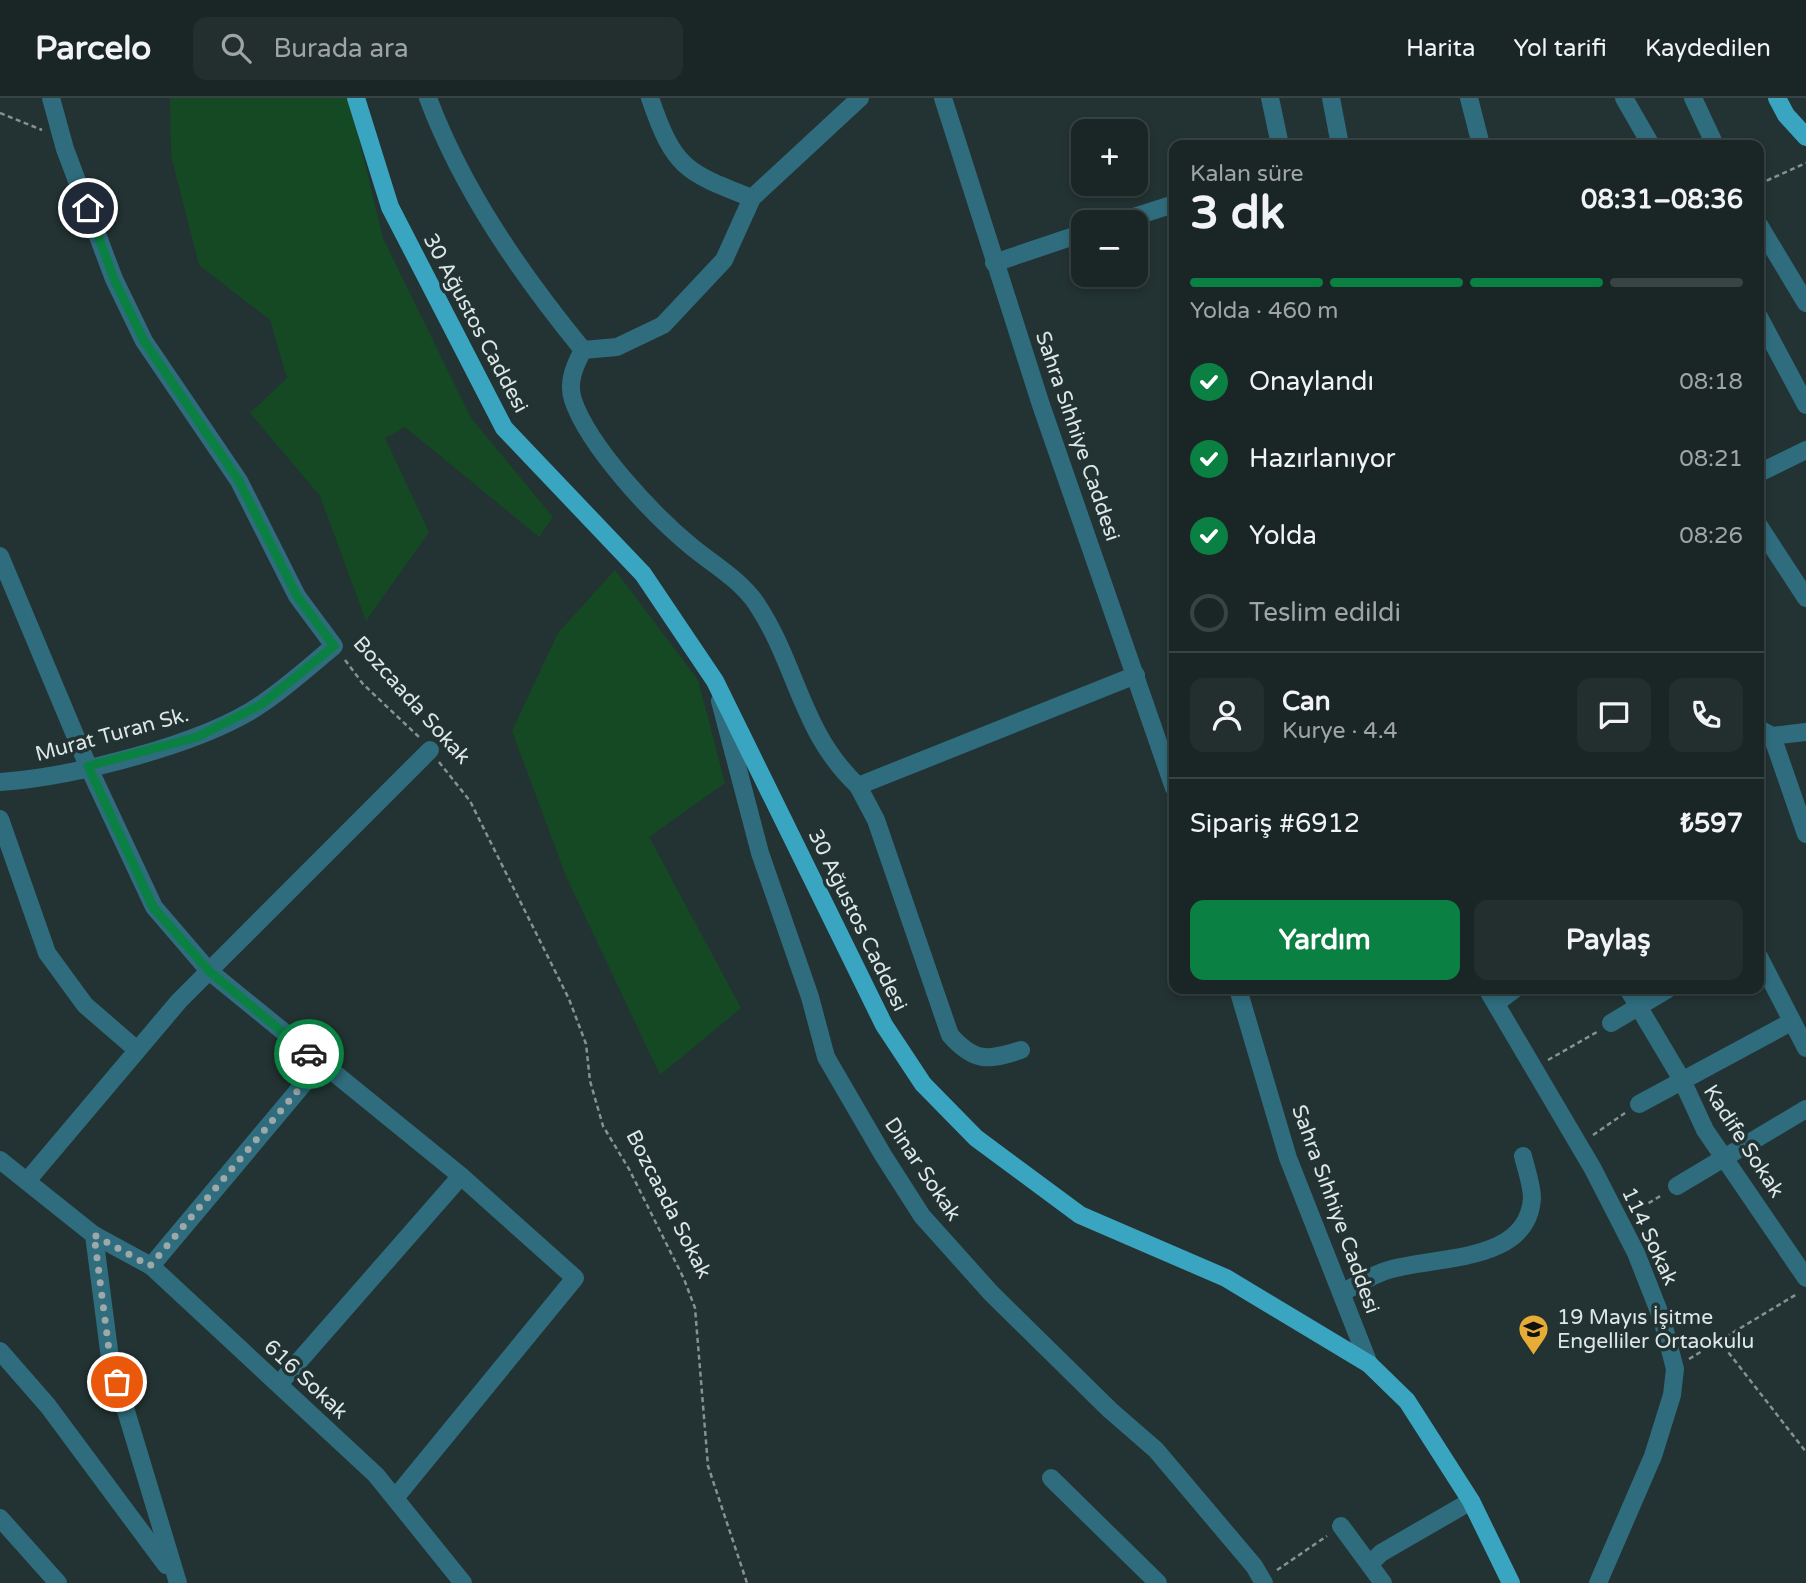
<!DOCTYPE html>
<html lang="tr">
<head>
<meta charset="utf-8">
<style>
  :root { --surface:#1a2626; --page:#232e2e; --text:#f1f3f6; --muted:#9fa5a7; --line:#384343; --accent:#0b8043 }
  body { margin:0; font-family:"Varela Round",sans-serif; background:var(--page); color:var(--text); height:100vh; display:flex; flex-direction:column; font-size:26px; white-space:nowrap }
  * { box-sizing:border-box; margin:0 }
  p { font-size:23px; color:var(--muted) }
  .icon { flex:none; width:38px; height:38px; fill:none; stroke:currentColor; stroke-width:2; stroke-linecap:round; stroke-linejoin:round }
  .map { position:relative; flex:1; overflow:hidden }
  .side { position:absolute; left:1169px; top:42px; width:595px; height:854px; display:flex; flex-direction:column; background:var(--surface); border-radius:14px; box-shadow:0 4px 10px #0003,0 0 0 2px var(--line) }
  .side>* { flex:none }
  .controls { position:absolute; left:1071px; top:21px; display:grid; gap:14px }
  .controls a { display:grid; place-items:center; width:77px; height:77px; border-radius:14px; background:var(--surface); box-shadow:0 4px 10px #0003,0 0 0 2px var(--line); font-size:35px }
  .pin { position:absolute; display:grid; place-items:center; width:60px; height:60px; color:#fff; margin:-30px; border:4px solid #fff; border-radius:50%; box-shadow:0 2px 7px #0007 }
  .courier { position:absolute; display:grid; place-items:center; width:70px; height:70px; margin:-35px; border:5px solid #0b8043; border-radius:50%; background:#fff; color:#222; box-shadow:0 2px 9px #0007 }
  .headline em { font-style:normal; font-weight:800 }
  .headline div { display:flex; flex-direction:column-reverse }
  .headline { display:flex; align-items:center; justify-content:space-between; height:119px; padding:0 21px }
  h1 { font-size:46px; font-weight:800; line-height:52px }
  .bar { display:grid; grid-template-columns:repeat(4,1fr); gap:10px 7px; align-content:center; height:84px; padding:0 21px }
  .bar i { height:9px; border-radius:5px; background:var(--line) }
  .bar .active { background:var(--accent) }
  .bar p { grid-column:span 4 }
  .line { display:flex; align-items:center; gap:18px; padding:0 21px; border-top:2px solid var(--line) }
  .line div { flex:1 }
  .round { display:grid; place-items:center; flex:none; width:74px; height:74px; border-radius:14px; background:var(--page) }
  ol { padding:0 21px; list-style:none }
  li { display:flex; align-items:center; gap:21px; height:77px }
  li p { margin-inline-start:auto }
  li .icon { padding:7px; border-radius:50%; background:var(--accent); color:#fff; stroke-width:4 }
  li:last-child { color:var(--muted) }
  li i { width:38px; height:38px; border:4px solid var(--line); border-radius:50% }
  .primary-button { display:flex; gap:14px; margin-top:auto; padding:14px 21px }
  .primary-button a { flex:1; height:80px; border-radius:14px; background:var(--accent); color:#fff; font-size:28px; font-weight:800; line-height:80px; text-align:center }
  .primary-button a+a { background:var(--page); color:var(--text) }
  header { display:flex; align-items:center; gap:42px; box-sizing:border-box; height:98px; padding:0 35px; background:var(--surface); border-bottom:2px solid var(--line) }
  header strong { font-size:33px }
  nav { display:flex; gap:38px; margin-inline-start:auto; font-size:24px }
  .search { width:490px; height:63px; background:var(--page); display:flex; align-items:center; gap:18px; box-sizing:border-box; padding:0 24px; border-radius:14px; color:var(--muted); font-size:26px }
  .map>svg:first-child { display:block }
</style>
</head>
<body>
<header>
<strong>Parcelo</strong>
<div class="search"><svg class="icon" aria-label="search" viewBox="0 0 24 24"><circle cx="10" cy="10" r="6"/><path d="M15 15l6 6"/></svg>Burada ara</div>
<nav><a>Harita</a><a>Yol tarifi</a><a>Kaydedilen</a></nav>
</header>
<div class="map">
<svg width="1806" height="1485" viewBox="0 0 1806 1485">
  <rect width="100%" height="100%" fill="#233232"/>
  <!-- green -->
  <g fill="#154924">
    <path d="M170,0H349L383,140L471,320L553,419L539,439L405,329L385,340L429,434L366,523L320,398L250,315L287,280L270,222L199,167L171,58Z"/>
    <path d="M615,472L698,582L725,685L649,739L741,910L660,977L566,778L512,633L558,535Z"/>
  </g>
  <g fill="none" stroke-linecap="round" stroke-linejoin="round">
    <!-- path -->
    <g stroke="#869292" stroke-width="2.5" stroke-dasharray="5 3.5" stroke-linecap="butt">
      <path d="M0,15L42,32"/>
      <path d="M1759,86L1806,65"/>
      <path d="M345,562L363,586L420,640"/>
      <path d="M439,664L470,703L569,901L586,946L590,983L603,1028L629,1071L684,1181L695,1210L708,1368L747,1485"/>
      <path d="M1548,962L1597,934"/>
      <path d="M1593,1037L1625,1015"/>
      <path d="M1634,1114L1662,1097"/>
      <path d="M1718,1241L1806,1354"/>
      <path d="M1689,1261L1797,1196"/>
      <path d="M1277,1472L1327,1438"/>
    </g>
    <!-- minor -->
    <g stroke="#2f6c7d" stroke-width="18">
      <path d="M428,0C463,93 521,176 583,252L617,249L663,227L724,162L752,100L860,0"/>
      <path d="M650,0C674,70 685,74 752,100"/>
      <path d="M943,0L1041,307L1174,690"/>
      <path d="M1270,0L1280,47"/>
      <path d="M1331,0L1340,47"/>
      <path d="M1469,0L1481,47"/>
      <path d="M1624,0L1651,47"/>
      <path d="M1693,0L1715,47"/>
      <path d="M1118,124L1174,106"/>
      <path d="M1759,127L1806,205"/>
      <path d="M994,165L1083,135"/>
      <path d="M1759,219L1806,307"/>
      <path d="M583,252C575,267 567,284 573,302C589,349 653,417 692,449C714,467 739,481 756,505C798,568 800,633 858,688L1136,577"/>
      <path d="M1759,375L1806,352"/>
      <path d="M1759,428L1806,500"/>
      <path d="M0,458L88,668L154,809L209,873L430,652"/>
      <path d="M720,603L760,755L810,899L826,959L883,1057L922,1118L991,1195L1110,1312L1156,1352L1254,1468L1264,1485"/>
      <path d="M1759,631L1772,638L1806,634"/>
      <path d="M1772,638L1806,736"/>
      <path d="M0,684C72,679 205,646 263,605C288,588 311,567 334,548L297,498L239,383L144,243L114,181L65,51L51,0"/>
      <path d="M858,688L876,722L950,937C974,964 987,963 1021,952"/>
      <path d="M0,721L47,855L85,907L137,952"/>
      <path d="M1759,859L1806,950"/>
      <path d="M1238,891L1288,1060L1369,1266"/>
      <path d="M1487,891L1593,1071L1636,1155L1662,1221L1675,1271L1672,1297L1653,1358L1598,1485"/>
      <path d="M1628,891L1682,982L1705,1032L1806,1180"/>
      <path d="M1496,905L1515,891"/>
      <path d="M1611,925L1668,891"/>
      <path d="M1639,1006L1791,924"/>
      <path d="M0,1062L94,1137L151,1168L376,1377L463,1485"/>
      <path d="M27,1083L179,903L209,873L461,1078L279,1286"/>
      <path d="M1677,1088L1806,1011"/>
      <path d="M94,1137L110,1260L178,1485"/>
      <path d="M151,1168L321,965"/>
      <path d="M1342,1195C1356,1187 1371,1178 1385,1173C1430,1157 1528,1168 1532,1100C1532,1087 1526,1071 1523,1058"/>
      <path d="M0,1253L48,1308L166,1467"/>
      <path d="M1051,1380L1158,1485"/>
      <path d="M395,1400L575,1180L461,1078"/>
      <path d="M0,1420L58,1485"/>
      <path d="M1341,1428L1383,1485"/>
      <path d="M1370,1466L1381,1455L1471,1403"/>
    </g>
    <!-- major -->
    <g stroke="#3aa5c0" stroke-width="18">
      <path d="M356,0L390,109L504,330L643,476L715,583L884,927L923,986L976,1040L1080,1117L1226,1180L1369,1266L1407,1303L1471,1403L1511,1485"/>
      <path d="M1777,0L1786,17L1806,39"/>
    </g>
  </g>
  <g fill="none" stroke-linecap="round" stroke-linejoin="round">
    <!-- done -->
    <path stroke="#9da8a8" stroke-width="7" stroke-dasharray="0 12.6" d="M117,1284L110,1260L94,1137L150,1168L321,965L309,956"/>
    <!-- route -->
    <path stroke="#0b8043" stroke-width="9" d="M88,110L114,181L144,243L239,383L297,498L334,548L262,606L197,639L88,668L153,809L209,873L309,956"/>
  </g>
  <!-- icons -->
  <defs>
    <symbol id="school-pin" viewBox="-11 -11 22 30"><path d="M0 17L-7.5 6A9.5 9.5 0 1 1 7.5 6Z" fill="#e6ac36" stroke="#233232"/><path d="M0-5L7-2L0 1L-7-2ZM-4 1L0 2.5L4 1V4Q0 6-4 4Z" fill="#111"/></symbol>
  </defs>
  <g fill-rule="evenodd">
    <use href="#school-pin" x="1516" y="1214" width="35" height="47"/>
  </g>
  <g text-anchor="middle" stroke-width="7" stroke-linejoin="round" paint-order="stroke">
    <!-- street labels -->
    <g font-size="21" fill="#dee7e7" stroke="#233232">
      <text transform="translate(476 225) rotate(62)" y="7">30 Ağustos Caddesi</text>
      <text transform="translate(1078 338) rotate(71)" y="7">Sahra Sıhhiye Caddesi</text>
      <text transform="translate(412 602) rotate(48)" y="7">Bozcaada Sokak</text>
      <text transform="translate(112 636) rotate(-15)" y="7">Murat Turan Sk.</text>
      <text transform="translate(858 822) rotate(64)" y="7">30 Ağustos Caddesi</text>
      <text transform="translate(1744 1043) rotate(57)" y="7">Kadife Sokak</text>
      <text transform="translate(923 1071) rotate(56)" y="7">Dinar Sokak</text>
      <text transform="translate(669 1106) rotate(63)" y="7">Bozcaada Sokak</text>
      <text transform="translate(1336 1111) rotate(70)" y="7">Sahra Sıhhiye Caddesi</text>
      <text transform="translate(1650 1138) rotate(65)" y="7">114 Sokak</text>
      <text transform="translate(306 1281) rotate(43)" y="7">616 Sokak</text>
    </g>
    <!-- poi labels -->
    <g font-size="21" fill="#dee7e7" stroke="#233232" text-anchor="start">
      <text x="1557" y="1226">19 Mayıs İşitme<tspan x="1557" dy="24">Engelliler Ortaokulu</tspan></text>
    </g>
  </g>
</svg>
<div class="controls">
<a>+</a>
<a>−</a>
</div>
<div class="pin" style="left:117px;top:1284px;background:#ea580c"><svg class="icon" aria-label="bag" viewBox="0 0 24 24"><path d="M5 8h14l-1 12H6zM9 8a3 3 0 0 1 6 0"/></svg></div>
<div class="pin" style="left:88px;top:110px;background:#1f2937"><svg class="icon" aria-label="home" viewBox="0 0 24 24"><path d="M3 11l9-7 9 7M6 9v11h12V9"/></svg></div>
<div class="courier" style="left:309px;top:956px"><svg class="icon" aria-label="car" viewBox="0 0 24 24"><path d="M5 17H2v-5l4-1 3-4h7l3 4 3 1v5h-3M9 17h6M6 11h13"/><circle cx="7" cy="17" r="2"/><circle cx="17" cy="17" r="2"/></svg></div>
<section class="side">
<div class="headline"><div><h1>3 dk</h1><p>Kalan süre</p></div><em>08:31–08:36</em></div>
<div class="bar"><i class="active"></i><i class="active"></i><i class="active"></i><i></i><p>Yolda · 460 m</p></div>
<ol>
<li><svg class="icon" aria-label="check" viewBox="0 0 24 24"><path d="M5 12l5 5 9-10"/></svg>Onaylandı<p>08:18</p></li>
<li><svg class="icon" aria-label="check" viewBox="0 0 24 24"><path d="M5 12l5 5 9-10"/></svg>Hazırlanıyor<p>08:21</p></li>
<li><svg class="icon" aria-label="check" viewBox="0 0 24 24"><path d="M5 12l5 5 9-10"/></svg>Yolda<p>08:26</p></li>
<li><i></i>Teslim edildi</li>
</ol>
<div class="line" style="height:126px"><a class="round"><svg class="icon" aria-label="person" viewBox="0 0 24 24"><circle cx="12" cy="8" r="4"/><path d="M4 21q1-7 8-7t8 7"/></svg></a><div><b>Can</b><p>Kurye · 4.4</p></div><a class="round"><svg class="icon" aria-label="chat" viewBox="0 0 24 24"><path d="M4 5h16v11H9l-5 4z"/></svg></a><a class="round"><svg class="icon" aria-label="phone" viewBox="0 0 24 24"><path d="M5 4h4l2 5-3 2q2 4 5 5l2-3 5 2v4C11 20 4 13 5 4z"/></svg></a></div>
<div class="line" style="height:91px"><div>Sipariş #6912</div><b>₺597</b></div>
<div class="primary-button"><a>Yardım</a><a>Paylaş</a></div>
</section>
</div>
</body>
</html>
